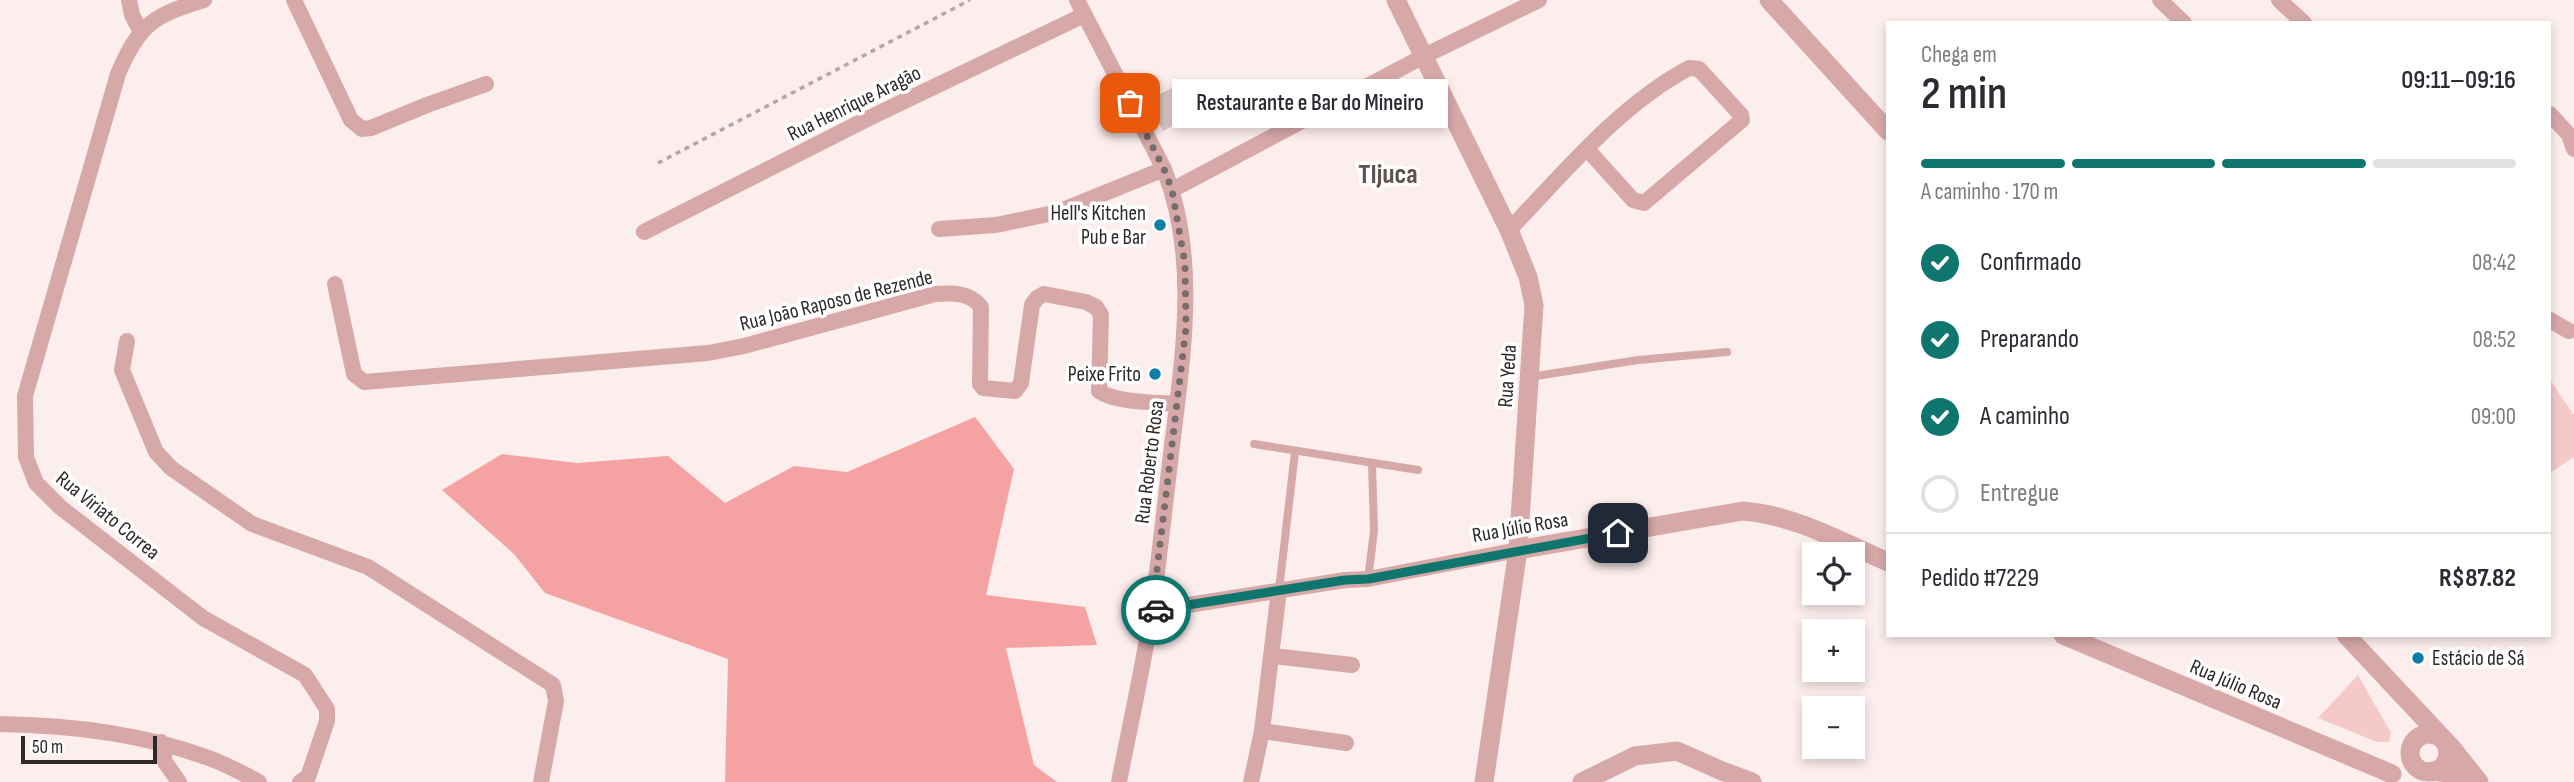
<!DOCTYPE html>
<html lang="pt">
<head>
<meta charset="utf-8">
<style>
  :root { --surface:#fff; --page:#f7f7f7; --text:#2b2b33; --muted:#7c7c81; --line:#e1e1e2; --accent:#0f766e }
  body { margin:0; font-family:"Sofia Sans Condensed",sans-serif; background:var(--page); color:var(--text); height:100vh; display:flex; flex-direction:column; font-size:26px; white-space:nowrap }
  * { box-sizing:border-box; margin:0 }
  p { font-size:23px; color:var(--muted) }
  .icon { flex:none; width:38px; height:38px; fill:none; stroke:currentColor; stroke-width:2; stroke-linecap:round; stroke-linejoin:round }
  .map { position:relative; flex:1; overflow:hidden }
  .panel { position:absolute; left:1886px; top:21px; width:665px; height:616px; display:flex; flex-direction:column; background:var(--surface); border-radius:0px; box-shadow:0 4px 10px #0003 }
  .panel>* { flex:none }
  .fabs { position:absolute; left:1802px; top:542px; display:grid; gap:14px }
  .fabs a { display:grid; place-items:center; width:63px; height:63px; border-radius:0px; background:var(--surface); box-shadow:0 4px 10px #0003; font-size:35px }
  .scale { position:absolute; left:21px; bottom:18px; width:136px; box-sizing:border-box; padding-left:7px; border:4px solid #2f2828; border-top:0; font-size:19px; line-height:24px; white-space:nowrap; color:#2f2828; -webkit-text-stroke:5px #fff; paint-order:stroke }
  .pin { position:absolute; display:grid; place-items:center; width:60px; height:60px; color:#fff; margin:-30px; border-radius:14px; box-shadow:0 4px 10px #0006 }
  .courier { position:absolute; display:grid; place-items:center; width:70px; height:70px; margin:-35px; border:5px solid #0f766e; border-radius:50%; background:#fff; color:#222; box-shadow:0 2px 9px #0007 }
  .bubble { position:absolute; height:49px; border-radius:0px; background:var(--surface); box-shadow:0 4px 10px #0003; font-size:23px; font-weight:600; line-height:49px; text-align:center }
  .head em { font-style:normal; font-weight:600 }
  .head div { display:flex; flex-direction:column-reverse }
  .head { display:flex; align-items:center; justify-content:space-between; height:119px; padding:0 35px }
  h1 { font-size:46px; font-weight:600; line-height:52px }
  .bar { display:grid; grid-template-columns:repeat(4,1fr); gap:10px 7px; align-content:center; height:84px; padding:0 35px }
  .bar i { height:9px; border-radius:5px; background:var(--line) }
  .bar .active { background:var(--accent) }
  .bar p { grid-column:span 4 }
  .line { display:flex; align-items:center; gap:18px; padding:0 35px; border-top:2px solid var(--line) }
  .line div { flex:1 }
  ol { padding:0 35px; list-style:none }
  li { display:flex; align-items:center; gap:21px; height:77px }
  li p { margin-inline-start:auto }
  li .icon { padding:7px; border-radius:50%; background:var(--accent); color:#fff; stroke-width:4 }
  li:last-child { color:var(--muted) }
  li i { width:38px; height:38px; border:4px solid var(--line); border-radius:50% }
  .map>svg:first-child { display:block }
</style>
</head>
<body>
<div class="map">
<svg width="2574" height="782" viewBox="0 0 2574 782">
  <rect width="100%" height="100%" fill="#fdeeee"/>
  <!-- green -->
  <g fill="#f6c9c9">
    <path d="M2550,380L2574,415V457L2550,473Z"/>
    <path d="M2358,675L2391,733L2389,742H2377L2318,718Z"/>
  </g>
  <!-- forest -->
  <path fill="#f5a2a3" d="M975,417L1014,469L986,595L1085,607L1097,645L1006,648L1034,765L1057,782H725L728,659L545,593L514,554L442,490L502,454L577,463L668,456L725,503L794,466L847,472Z"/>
  <!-- building -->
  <path fill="#d9c7c6" d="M1191,79L1206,109L1163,131L1147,100Z"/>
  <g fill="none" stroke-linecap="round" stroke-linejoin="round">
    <!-- path -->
    <path stroke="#b3a6a6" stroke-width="3.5" stroke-dasharray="5 5" stroke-linecap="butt" d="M658,163L970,0"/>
    <!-- service -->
    <g stroke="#d7a8a8" stroke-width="8">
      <path d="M1530,377L1638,360L1727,352"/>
      <path d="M1254,444L1418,470"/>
      <path d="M1368,579L1374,531L1372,463"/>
      <path d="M1279,590L1295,452"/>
    </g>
    <!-- minor -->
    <g stroke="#d7a8a8" stroke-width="16">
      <path d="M129,0L132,15L141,32"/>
      <path d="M204,0C154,15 139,24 118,74L25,396L26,457L36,483L60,507L203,618L305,675L327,709V721L308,777L300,782"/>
      <path d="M294,0L351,120L362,129L371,128L427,105L486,84"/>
      <path d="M1077,0L1164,169C1201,263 1181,366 1170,463C1164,512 1159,561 1152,610C1143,668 1130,725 1119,782"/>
      <path d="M2160,0L2184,23"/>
      <path d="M2279,0L2304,23"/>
      <path d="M2550,114L2569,135L2574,149"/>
      <path d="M1172,190L1424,56L1539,0"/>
      <path d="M939,229L996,225L1058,212L1164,169"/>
      <path d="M1509,230C1564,173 1618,106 1689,68L1699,69L1741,115L1742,120L1644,203L1633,200L1587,149"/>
      <path d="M644,232L869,118L1084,15"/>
      <path d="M335,284L354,374L364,382L708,353L744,346L935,294C952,293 970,292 981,307L980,384L983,388L1015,391L1021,383L1032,305L1037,298L1044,294L1086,302L1096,307L1101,315L1099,391C1116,403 1155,402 1177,404"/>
      <path d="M2550,320L2569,331"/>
      <path d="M127,341L122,370L156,452L171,468L252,524L368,567L553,685L556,701L541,782"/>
      <path d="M1151,611L1345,580L1368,579L1518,550"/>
      <path d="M1273,656L1352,665"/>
      <path d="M0,724C68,725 142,734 206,757C224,763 242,773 259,782"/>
      <path d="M1262,731L1346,743"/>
      <path d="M161,742L165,762L179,782"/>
      <path d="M1251,782L1262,731L1279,590"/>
    </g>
    <!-- tertiary -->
    <g stroke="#d7a8a8" stroke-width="19">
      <path d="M1396,0L1509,230L1528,277L1534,305L1518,550L1484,782"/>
      <path d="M1769,0L1888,131"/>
      <path d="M1518,550L1743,511C1794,515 1842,542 1888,562"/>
      <path d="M2063,635L2392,774"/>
      <path d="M2346,635L2451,747L2479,782"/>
      <circle cx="2429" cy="753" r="19"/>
      <path d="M2433,771L2448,773L2465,782"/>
      <path d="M1582,782L1635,756L1677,751L1722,771L1752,782"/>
    </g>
  </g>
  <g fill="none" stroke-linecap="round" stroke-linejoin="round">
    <!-- done -->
    <path stroke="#776d6d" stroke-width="7" stroke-dasharray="0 12.6" d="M1130,103L1164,169L1172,190L1185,264L1186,328L1152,611L1156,610"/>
    <!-- route -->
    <path stroke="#0f766e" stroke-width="9" d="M1156,610L1345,580L1368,579L1618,533"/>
  </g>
  <!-- markers -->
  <g fill="#0b7fa6" stroke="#fff" stroke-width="2.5">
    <circle cx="1160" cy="225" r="7"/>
    <circle cx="1155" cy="374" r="7"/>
    <circle cx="2418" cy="658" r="7"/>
  </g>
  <g text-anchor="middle" stroke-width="7" stroke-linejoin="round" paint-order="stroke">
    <!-- street labels -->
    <g font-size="21" fill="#2f2828" stroke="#fff">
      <text transform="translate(854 103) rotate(-26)" y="7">Rua Henrique Aragão</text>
      <text transform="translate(836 300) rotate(-14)" y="7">Rua João Raposo de Rezende</text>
      <text transform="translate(1507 376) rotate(-86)" y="7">Rua Yeda</text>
      <text transform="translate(1149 462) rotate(-83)" y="7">Rua Roberto Rosa</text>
      <text transform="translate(108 515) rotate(39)" y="7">Rua Viriato Correa</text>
      <text transform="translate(1520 527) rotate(-10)" y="7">Rua Júlio Rosa</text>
      <text transform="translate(2236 684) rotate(23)" y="7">Rua Júlio Rosa</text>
    </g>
    <!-- poi labels -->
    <g font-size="21" fill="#2f2828" stroke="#fff" text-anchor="end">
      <text x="1146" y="220">Hell's Kitchen<tspan x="1146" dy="24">Pub e Bar</tspan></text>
      <text x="1141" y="381">Peixe Frito</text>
      <text x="2432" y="665" text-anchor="start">Estácio de Sá</text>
    </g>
    <!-- district labels -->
    <g font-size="28" font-weight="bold" fill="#615251" stroke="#fff">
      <text x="1388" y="183">TIjuca</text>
    </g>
  </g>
</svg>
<div class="fabs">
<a><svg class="icon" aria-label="locate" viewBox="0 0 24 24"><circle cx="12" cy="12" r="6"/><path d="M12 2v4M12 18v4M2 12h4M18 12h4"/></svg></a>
<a>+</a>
<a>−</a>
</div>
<div class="scale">50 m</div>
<div class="pin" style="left:1130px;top:103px;background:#ea580c"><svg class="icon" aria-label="bag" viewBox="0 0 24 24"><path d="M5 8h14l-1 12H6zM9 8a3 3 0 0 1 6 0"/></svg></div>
<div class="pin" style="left:1618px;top:533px;background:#1f2937"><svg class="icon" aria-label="home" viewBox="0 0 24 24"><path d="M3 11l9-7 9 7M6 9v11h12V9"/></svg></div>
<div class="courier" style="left:1156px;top:610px"><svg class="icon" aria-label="car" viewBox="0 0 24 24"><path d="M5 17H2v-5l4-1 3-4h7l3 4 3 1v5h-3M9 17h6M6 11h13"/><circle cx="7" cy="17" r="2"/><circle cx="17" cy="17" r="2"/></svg></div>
<div class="bubble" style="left:1172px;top:79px;width:276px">Restaurante e Bar do Mineiro</div>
<section class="panel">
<div class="head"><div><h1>2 min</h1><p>Chega em</p></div><em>09:11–09:16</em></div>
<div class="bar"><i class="active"></i><i class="active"></i><i class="active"></i><i></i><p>A caminho · 170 m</p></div>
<ol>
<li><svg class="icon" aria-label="check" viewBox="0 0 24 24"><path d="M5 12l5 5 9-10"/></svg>Confirmado<p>08:42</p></li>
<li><svg class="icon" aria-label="check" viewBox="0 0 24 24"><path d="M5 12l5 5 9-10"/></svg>Preparando<p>08:52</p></li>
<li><svg class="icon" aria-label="check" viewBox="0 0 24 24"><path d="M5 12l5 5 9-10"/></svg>A caminho<p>09:00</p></li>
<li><i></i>Entregue</li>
</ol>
<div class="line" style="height:91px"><div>Pedido #7229</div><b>R$87.82</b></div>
</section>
</div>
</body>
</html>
